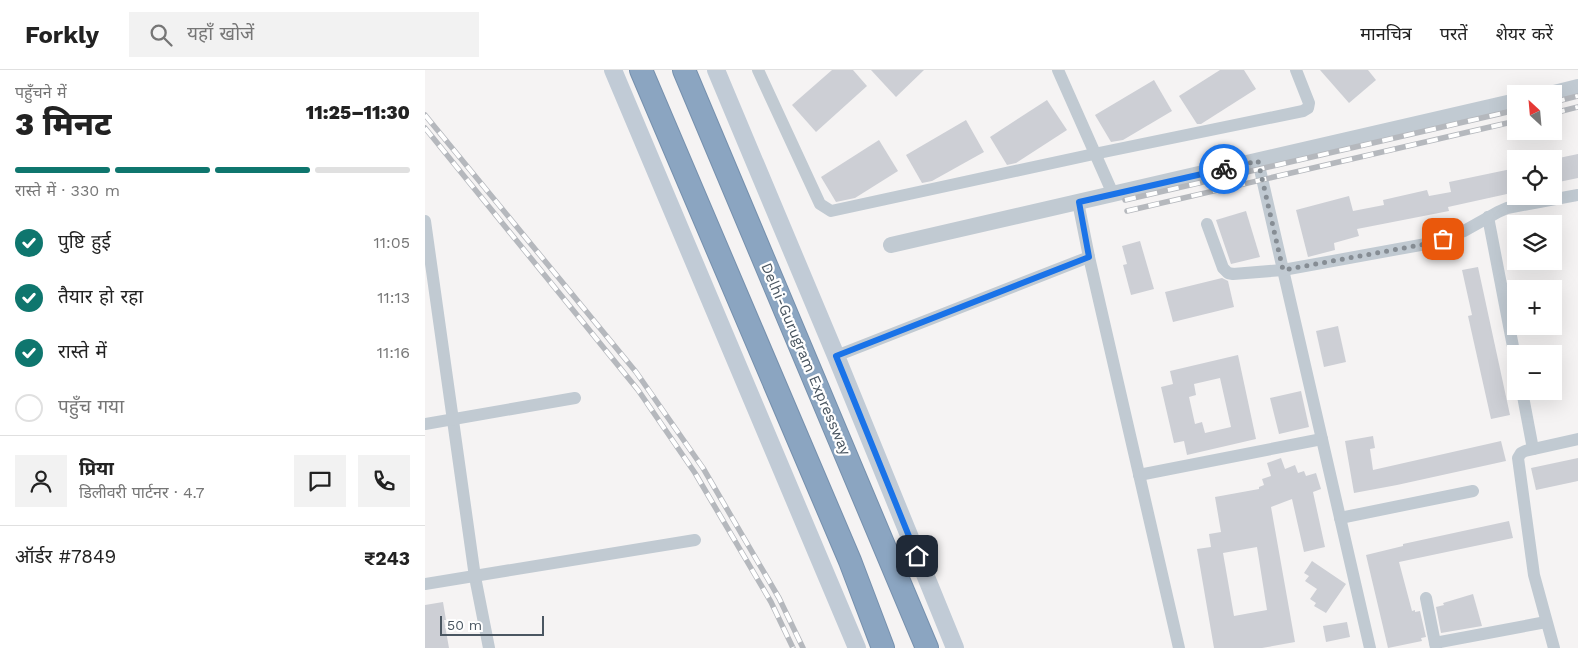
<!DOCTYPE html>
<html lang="hi">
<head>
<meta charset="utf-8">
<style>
  :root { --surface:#fff; --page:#f2f2f2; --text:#222; --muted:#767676; --line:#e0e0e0; --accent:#0f766e }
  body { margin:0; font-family:"Work Sans","Noto Sans Devanagari",sans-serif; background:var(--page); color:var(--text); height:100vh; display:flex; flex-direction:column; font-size:19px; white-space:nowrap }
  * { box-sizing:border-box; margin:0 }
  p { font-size:16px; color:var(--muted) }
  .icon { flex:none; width:28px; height:28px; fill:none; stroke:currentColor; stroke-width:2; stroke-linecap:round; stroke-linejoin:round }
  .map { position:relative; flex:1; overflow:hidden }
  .details { display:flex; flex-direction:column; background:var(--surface); width:425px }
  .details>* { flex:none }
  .needle { width:32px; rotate:334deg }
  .fabs { position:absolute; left:1082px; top:15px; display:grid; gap:10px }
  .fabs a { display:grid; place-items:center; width:55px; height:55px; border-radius:0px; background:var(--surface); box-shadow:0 5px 20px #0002; font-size:25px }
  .scale { position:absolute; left:15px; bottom:12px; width:104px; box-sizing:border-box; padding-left:5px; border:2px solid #4a5661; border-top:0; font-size:14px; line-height:18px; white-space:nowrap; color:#4a5661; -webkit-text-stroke:4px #fff; paint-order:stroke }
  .pin { position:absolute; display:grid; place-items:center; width:42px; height:42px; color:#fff; margin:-21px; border-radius:10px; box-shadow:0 2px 8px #0006 }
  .courier { position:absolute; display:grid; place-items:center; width:50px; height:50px; margin:-25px; border:4px solid #1a73e8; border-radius:50%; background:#fff; color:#222; box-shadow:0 1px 6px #0007 }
  .overview em { font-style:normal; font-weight:800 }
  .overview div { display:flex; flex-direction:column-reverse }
  .overview { display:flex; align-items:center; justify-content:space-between; height:85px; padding:0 15px }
  h1 { font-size:32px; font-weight:800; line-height:38px }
  .bar { display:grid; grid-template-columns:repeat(4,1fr); gap:8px 5px; align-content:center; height:60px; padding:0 15px }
  .bar i { height:6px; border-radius:4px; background:var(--line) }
  .bar .current { background:var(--accent) }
  .bar p { grid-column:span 4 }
  .line { display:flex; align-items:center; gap:12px; padding:0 15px; border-top:1px solid var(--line) }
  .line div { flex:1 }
  .round { display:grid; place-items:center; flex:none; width:52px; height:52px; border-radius:0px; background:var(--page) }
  ol { padding:0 15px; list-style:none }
  li { display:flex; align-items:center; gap:15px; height:55px }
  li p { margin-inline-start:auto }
  li .icon { padding:5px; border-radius:50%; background:var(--accent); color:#fff; stroke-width:4 }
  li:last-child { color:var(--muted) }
  li i { width:28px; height:28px; border:2px solid var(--line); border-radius:50% }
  header { display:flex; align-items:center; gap:30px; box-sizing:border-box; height:70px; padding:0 25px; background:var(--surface); border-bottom:1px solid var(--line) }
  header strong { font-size:24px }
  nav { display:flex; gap:28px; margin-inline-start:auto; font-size:18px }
  .search { width:350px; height:45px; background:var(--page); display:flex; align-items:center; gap:12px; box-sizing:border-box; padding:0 18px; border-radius:0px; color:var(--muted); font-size:19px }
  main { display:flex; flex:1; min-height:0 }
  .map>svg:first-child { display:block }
</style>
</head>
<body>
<header>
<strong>Forkly</strong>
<div class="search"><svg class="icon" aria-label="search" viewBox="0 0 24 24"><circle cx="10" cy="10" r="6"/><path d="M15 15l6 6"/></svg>यहाँ खोजें</div>
<nav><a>मानचित्र</a><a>परतें</a><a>शेयर करें</a></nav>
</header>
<main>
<section class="details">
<div class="overview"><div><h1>3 मिनट</h1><p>पहुँचने में</p></div><em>11:25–11:30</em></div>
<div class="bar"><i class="current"></i><i class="current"></i><i class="current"></i><i></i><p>रास्ते में · 330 m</p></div>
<ol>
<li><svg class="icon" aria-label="check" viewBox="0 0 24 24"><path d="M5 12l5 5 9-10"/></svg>पुष्टि हुई<p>11:05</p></li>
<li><svg class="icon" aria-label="check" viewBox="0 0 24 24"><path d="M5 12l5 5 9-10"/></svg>तैयार हो रहा<p>11:13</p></li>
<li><svg class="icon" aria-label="check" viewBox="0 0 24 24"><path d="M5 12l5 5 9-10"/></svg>रास्ते में<p>11:16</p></li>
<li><i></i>पहुँच गया</li>
</ol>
<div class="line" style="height:90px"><a class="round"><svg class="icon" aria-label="person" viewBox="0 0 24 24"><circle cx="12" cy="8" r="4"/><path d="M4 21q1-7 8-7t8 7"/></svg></a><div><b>प्रिया</b><p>डिलीवरी पार्टनर · 4.7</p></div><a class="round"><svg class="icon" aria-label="chat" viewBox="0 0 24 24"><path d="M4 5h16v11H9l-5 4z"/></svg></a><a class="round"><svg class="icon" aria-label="phone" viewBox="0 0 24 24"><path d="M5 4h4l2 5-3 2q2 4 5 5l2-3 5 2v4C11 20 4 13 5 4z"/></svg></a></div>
<div class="line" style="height:65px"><div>ऑर्डर #7849</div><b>₹243</b></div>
</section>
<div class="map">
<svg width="1153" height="578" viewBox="0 0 1153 578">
  <rect width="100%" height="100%" fill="#f5f3f3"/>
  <!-- building -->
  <g fill="#cdcfd5" fill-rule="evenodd">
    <path d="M407,0H428L442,16L391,62L367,35Z"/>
    <path d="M446,0H499L471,27Z"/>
    <path d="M795,0H819L831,19L776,54H772L754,26Z"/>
    <path d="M895,0H943L951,10L924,33Z"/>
    <path d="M729,10L747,41L698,70L686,72L670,45Z"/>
    <path d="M622,30L642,60L591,93L582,95L565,67Z"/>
    <path d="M541,50L559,82L507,111L497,113L481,85Z"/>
    <path d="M454,70L473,101L430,128L411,132L396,107Z"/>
    <path d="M1153,84V108L1129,113V89Z"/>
    <path d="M1091,98V122L1023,137L1024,141L932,159L934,166L909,173L910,180L883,187L871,140L924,126L928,141L959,135L958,130L1002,120L1004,126L1026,122L1024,112Z"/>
    <path d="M821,141L835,187L806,194L791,150Z"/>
    <path d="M715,171L729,219L706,225L698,195L702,194L697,176Z"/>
    <path d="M1053,197L1085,345L1066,349L1043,246L1047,245L1037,200Z"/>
    <path d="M797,208L803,211L809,237L748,252L740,222Z"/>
    <path d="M913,256L921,292L899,297L891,261Z"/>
    <path d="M813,285L831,369L762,385L759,371L749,373L736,317L748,314L745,301ZM795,308L806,357L780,363L777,352L770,354L764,327L771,325L769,314Z"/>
    <path d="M876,321L884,357L854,364L845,328Z"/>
    <path d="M948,366L950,378L945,379L948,400L1076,371L1081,391L972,415L929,423L920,371Z"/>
    <path d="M856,388L860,399L870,395L873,403L879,401L881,406L891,403L896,419L888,422L900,477L879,482L867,429L846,437L870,572L837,578H789L772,479L786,477L784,464L796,462L790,427L834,419V417L839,415L837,409L846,406L842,393ZM832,477L842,540L809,546L798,483Z"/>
    <path d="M1153,388V411L1111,420L1106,398Z"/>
    <path d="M1084,451L1088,468L974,492L987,541L990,540V542L995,541L1001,567L996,568L997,571L963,578L941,485L978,476V474Z"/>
    <path d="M887,491L921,514L901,543L889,536L891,533L885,529L892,519L880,511L884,506L879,503Z"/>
    <path d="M1048,524L1057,556L1016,563L1011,537L1019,535L1018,533Z"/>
    <path d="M18,532L21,550H19L24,578H0V535Z"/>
    <path d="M922,552L925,567L901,572L898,556Z"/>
  </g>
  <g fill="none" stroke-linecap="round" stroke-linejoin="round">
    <defs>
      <g id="motorway">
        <path d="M216,0L425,491L458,578"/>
        <path d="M259,0L502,578"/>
      </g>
    </defs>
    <!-- motorway casing -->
    <use href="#motorway" stroke="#7690ad" stroke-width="24"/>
    <!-- minor -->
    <g stroke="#c1cad2" stroke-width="12">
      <path d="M333,0L395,134L406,141L669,84L878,41L883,38L884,33L871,0"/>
      <path d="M633,0L688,124"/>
      <path d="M833,91L945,578"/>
      <path d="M653,132L664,187L754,578"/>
      <path d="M1063,147L1091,292"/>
      <path d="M0,151L50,507L64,578"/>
      <path d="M782,154L798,198L803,203L808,204L858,200L1001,174L1039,161L1073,142L1082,138L1153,125"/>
      <path d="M411,286L664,187"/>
      <path d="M1097,321L1108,379"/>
      <path d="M0,354L150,328"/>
      <path d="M714,405L897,369"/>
      <path d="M915,448L1048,421"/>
      <path d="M0,514L270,470"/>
      <path d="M1001,528L1011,578"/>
      <path d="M1010,573L1121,552"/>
      <path d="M1129,578L1109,505L1093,388L1096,383L1100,381L1153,369"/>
    </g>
    <!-- tertiary -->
    <g stroke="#c1cad2" stroke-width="16">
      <path d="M1125,24L1153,17"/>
      <path d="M466,175L1091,31"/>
    </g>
    <!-- secondary -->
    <g stroke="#c1cbd6" stroke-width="18">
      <path d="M188,0L432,578"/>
      <path d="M291,0L411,286L530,578"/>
    </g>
    <!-- motorway -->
    <use href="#motorway" stroke="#8ba5c1" stroke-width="22"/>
    <defs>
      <g id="rail">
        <path d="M1129,32L1153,26"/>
        <path d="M1129,43L1153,37"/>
        <path d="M0,45L211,302L278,398L354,528L378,578"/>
        <path d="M0,58L213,320L270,403L346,532L368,578"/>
        <path d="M700,130L1091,40"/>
        <path d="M702,141L1091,51"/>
      </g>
    </defs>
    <!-- rail casing -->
    <use href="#rail" stroke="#b5b8bd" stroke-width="5.5"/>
    <!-- rail -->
    <use href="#rail" stroke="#fff" stroke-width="4" stroke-dasharray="11" stroke-linecap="butt"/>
  </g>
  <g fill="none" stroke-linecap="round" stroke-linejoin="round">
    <!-- done -->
    <path stroke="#868d94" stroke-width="5" stroke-dasharray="0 9" d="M799,99L833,91L858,200L1001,174L1018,169"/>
    <!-- route -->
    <path stroke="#1a73e8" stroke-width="6" d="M492,486L411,286L664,187L654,132L799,99"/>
  </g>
  <g text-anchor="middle" stroke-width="4.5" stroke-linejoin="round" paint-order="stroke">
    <!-- street labels -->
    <g font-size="15" fill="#4a5661" stroke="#fff">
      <text transform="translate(381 289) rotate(67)" y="5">Delhi-Gurugram Expressway</text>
    </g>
  </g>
</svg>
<div class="fabs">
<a><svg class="needle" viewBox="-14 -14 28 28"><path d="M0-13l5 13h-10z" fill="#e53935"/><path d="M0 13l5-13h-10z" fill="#767676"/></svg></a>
<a><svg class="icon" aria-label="locate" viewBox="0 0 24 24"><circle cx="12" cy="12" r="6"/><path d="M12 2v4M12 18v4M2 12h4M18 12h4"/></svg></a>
<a><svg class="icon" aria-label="layers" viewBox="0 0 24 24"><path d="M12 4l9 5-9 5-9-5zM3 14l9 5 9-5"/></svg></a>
<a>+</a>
<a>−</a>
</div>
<div class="scale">50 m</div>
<div class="pin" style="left:1018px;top:169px;background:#ea580c"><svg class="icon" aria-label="bag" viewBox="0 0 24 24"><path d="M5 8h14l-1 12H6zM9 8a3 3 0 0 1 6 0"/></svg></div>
<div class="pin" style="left:492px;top:486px;background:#1f2937"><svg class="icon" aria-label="home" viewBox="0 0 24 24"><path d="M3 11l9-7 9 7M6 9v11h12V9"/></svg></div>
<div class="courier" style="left:799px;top:99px"><svg class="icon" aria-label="bike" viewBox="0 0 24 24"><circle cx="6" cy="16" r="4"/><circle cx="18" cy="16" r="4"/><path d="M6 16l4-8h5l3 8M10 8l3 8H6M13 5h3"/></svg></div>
</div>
</main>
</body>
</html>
